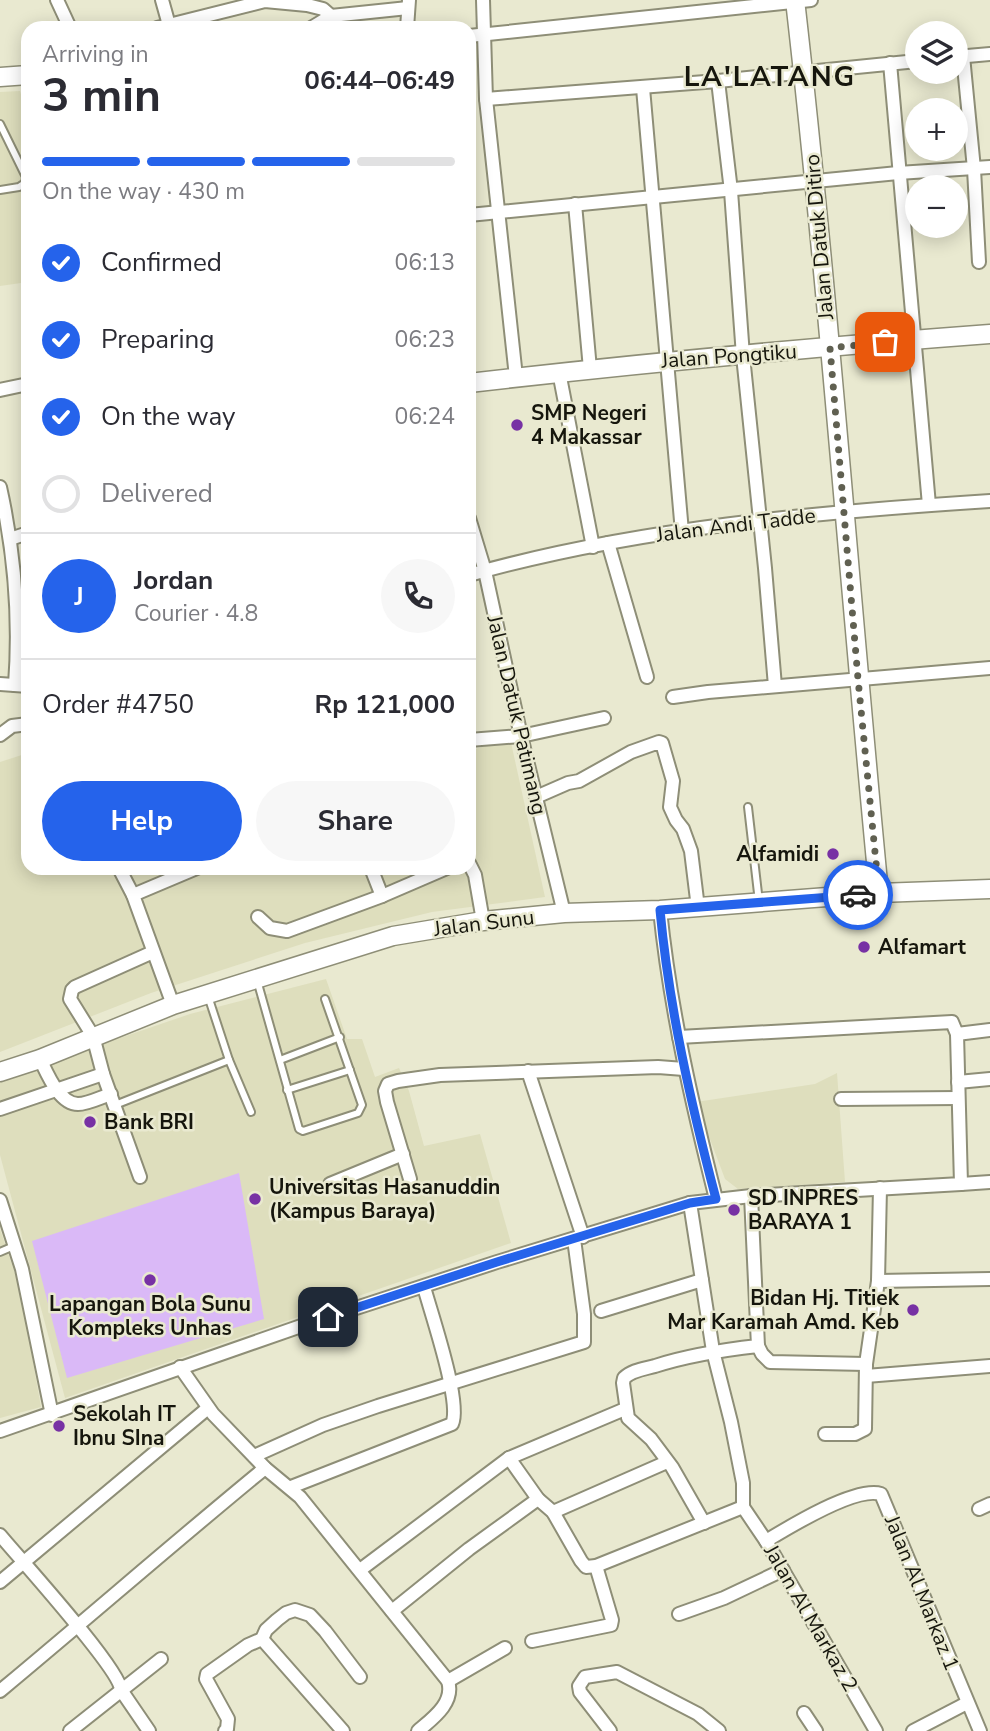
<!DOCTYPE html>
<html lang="en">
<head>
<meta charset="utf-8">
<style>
  :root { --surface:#fff; --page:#f7f7f7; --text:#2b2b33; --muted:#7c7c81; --line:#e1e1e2; --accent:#2563eb }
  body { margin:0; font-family:"Nunito Sans",sans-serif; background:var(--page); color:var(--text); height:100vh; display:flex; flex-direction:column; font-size:26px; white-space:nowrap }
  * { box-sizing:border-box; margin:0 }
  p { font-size:23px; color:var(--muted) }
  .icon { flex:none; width:38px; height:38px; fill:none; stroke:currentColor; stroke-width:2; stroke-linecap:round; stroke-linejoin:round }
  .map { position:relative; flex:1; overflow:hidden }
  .sheet { position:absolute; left:21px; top:21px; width:455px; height:854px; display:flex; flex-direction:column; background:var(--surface); border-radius:21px; box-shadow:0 4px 18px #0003 }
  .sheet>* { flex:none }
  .fabs { position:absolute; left:905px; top:21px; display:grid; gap:14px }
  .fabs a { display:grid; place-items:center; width:63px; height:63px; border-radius:50%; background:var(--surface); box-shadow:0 4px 18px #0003; font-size:35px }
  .pin { position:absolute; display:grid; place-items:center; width:60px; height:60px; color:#fff; margin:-30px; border-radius:14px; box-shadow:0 4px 10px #0006 }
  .courier { position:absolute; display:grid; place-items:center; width:70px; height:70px; margin:-35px; border:5px solid #2563eb; border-radius:50%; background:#fff; color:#222; box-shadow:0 2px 9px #0007 }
  .headline em { font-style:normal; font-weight:700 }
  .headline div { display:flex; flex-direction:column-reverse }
  .headline { display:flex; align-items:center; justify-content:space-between; height:119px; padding:0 21px }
  h1 { font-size:46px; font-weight:700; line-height:52px }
  .bar { display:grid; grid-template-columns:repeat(4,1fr); gap:10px 7px; align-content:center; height:84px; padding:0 21px }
  .bar i { height:9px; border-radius:5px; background:var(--line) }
  .bar .on { background:var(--accent) }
  .bar p { grid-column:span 4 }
  .line { display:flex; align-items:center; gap:18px; padding:0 21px; border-top:2px solid var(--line) }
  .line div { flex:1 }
  .round { display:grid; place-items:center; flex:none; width:74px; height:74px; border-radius:37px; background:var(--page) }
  ol { padding:0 21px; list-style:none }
  li { display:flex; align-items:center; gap:21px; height:77px }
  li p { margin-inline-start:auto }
  li .icon { padding:7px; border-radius:50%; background:var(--accent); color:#fff; stroke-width:4 }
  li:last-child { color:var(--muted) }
  li i { width:38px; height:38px; border:4px solid var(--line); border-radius:50% }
  .primary-button { display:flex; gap:14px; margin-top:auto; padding:14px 21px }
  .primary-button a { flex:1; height:80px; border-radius:42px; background:var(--accent); color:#fff; font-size:28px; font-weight:700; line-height:80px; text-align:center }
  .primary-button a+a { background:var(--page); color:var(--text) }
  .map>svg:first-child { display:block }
</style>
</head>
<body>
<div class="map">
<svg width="990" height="1731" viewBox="0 0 990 1731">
  <rect width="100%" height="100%" fill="#e9e9d0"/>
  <!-- built -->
  <g fill="#dedebd">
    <path d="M20,91L28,116V282L0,286V92Z"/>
    <path d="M510,738L545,897L432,912L305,943L151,993L0,1052V762L28,753V868H469V751Z"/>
    <path d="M326,979L347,1039H362L375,1077L399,1068L409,1091L424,1146L480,1134L511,1243L65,1398L0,1155V1079L190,1014Z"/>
    <path d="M837,1073L845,1182L738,1189L725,1179L696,1102L815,1084Z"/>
    <path d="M0,1229L20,1288L41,1407L0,1418Z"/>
  </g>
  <!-- green -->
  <path fill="#dab9f7" d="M239,1173L264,1319L67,1378L32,1241Z"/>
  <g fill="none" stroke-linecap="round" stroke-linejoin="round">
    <defs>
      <g id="lane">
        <path d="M0,124L26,177L25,183L19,187L0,190"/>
        <path d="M748,807L759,902"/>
        <path d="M257,980L299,1129L303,1131L358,1113L362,1105L325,999"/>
        <path d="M208,996L229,1060L251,1112"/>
        <path d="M280,1060L340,1037"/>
        <path d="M287,1090L350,1070"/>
        <path d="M115,1105L229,1060"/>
        <path d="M0,1252L14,1246"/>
      </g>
      <g id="street">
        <path d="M57,0L70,28"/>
        <path d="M162,0L169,25"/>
        <path d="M483,0L486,99L718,81L917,61"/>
        <path d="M157,28L265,1L307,5L323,9L331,16"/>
        <path d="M311,28L331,16L408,8"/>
        <path d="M407,28L409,0"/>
        <path d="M469,36L811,0"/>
        <path d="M963,56L974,169L979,262"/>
        <path d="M956,57L990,54"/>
        <path d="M890,63L929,505"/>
        <path d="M718,81L731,191L743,356L765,568L775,686"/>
        <path d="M643,88L682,532"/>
        <path d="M486,99L516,377"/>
        <path d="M575,204L590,369"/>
        <path d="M469,215L898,173L990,167"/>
        <path d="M559,372L593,547"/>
        <path d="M0,390L28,384"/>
        <path d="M0,487C14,550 20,620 15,685"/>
        <path d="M469,518L485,571L521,736L564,913"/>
        <path d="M10,539L28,533"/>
        <path d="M608,543L647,677"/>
        <path d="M469,575C635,528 818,512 990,501"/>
        <path d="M0,684L28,686"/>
        <path d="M673,697L708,692L990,668"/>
        <path d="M0,735L12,726L28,724"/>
        <path d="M469,740L521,736L604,718"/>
        <path d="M536,797L568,783L579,781L631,752L659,742L662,743L673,781L670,807L676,820L683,829L691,851L698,908"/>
        <path d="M469,863L475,875L483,921"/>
        <path d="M119,868L133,895L173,1005"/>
        <path d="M371,868L382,896"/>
        <path d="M133,895L197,868"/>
        <path d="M660,910C670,1008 692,1104 716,1199"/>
        <path d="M258,917L270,928L287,931L382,896L447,868"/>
        <path d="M957,1034L990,1030"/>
        <path d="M40,1059C47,1073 59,1104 78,1104C88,1104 101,1097 111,1094"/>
        <path d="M528,1071L583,1237"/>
        <path d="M958,1082L990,1079"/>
        <path d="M841,1099L958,1098"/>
        <path d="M0,1109L103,1074"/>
        <path d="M140,1177L103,1074L93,1036L70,999L72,990L75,987L153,952"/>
        <path d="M410,1179L387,1102L385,1091L388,1084L398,1081L440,1075L658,1067L684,1069"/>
        <path d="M330,1184L403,1154"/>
        <path d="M961,1184L990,1182"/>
        <path d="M0,1200L22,1269L52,1415"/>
        <path d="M690,1203L713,1351L731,1422L743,1483V1507"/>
        <path d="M878,1281L990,1279"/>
        <path d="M601,1311L702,1280"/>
        <path d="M758,1346L762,1354L770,1362L866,1364"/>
        <path d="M180,1367L213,1414L265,1468L300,1497L448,1681C455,1703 432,1719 418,1731"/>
        <path d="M866,1376L990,1366"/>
        <path d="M0,1431L304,1325L497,1262L690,1203L751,1196L961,1184L957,1034L952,1022L679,1037"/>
        <path d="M825,1434H855L865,1429L866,1364L878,1281L880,1188"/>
        <path d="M254,1456L323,1425L378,1406L584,1342V1314L574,1239"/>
        <path d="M509,1458L538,1499L553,1512L581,1561L586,1567L596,1566L743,1507"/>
        <path d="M291,1487L452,1424C462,1403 431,1313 424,1287"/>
        <path d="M743,1507L766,1541L876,1731"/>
        <path d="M979,1509L990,1504"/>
        <path d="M553,1512L667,1462"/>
        <path d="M704,1523L672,1467L651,1439L628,1418L623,1383L624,1378C632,1370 644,1369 655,1366C689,1355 722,1350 758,1346L751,1196"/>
        <path d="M0,1535C20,1559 120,1669 121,1690L149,1731"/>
        <path d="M766,1541C789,1527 856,1486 881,1494L980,1731"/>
        <path d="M360,1570L509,1458L625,1409"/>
        <path d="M0,1582L208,1408"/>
        <path d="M392,1611L469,1549L538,1499"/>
        <path d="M679,1614L724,1598L783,1570"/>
        <path d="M262,1639L343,1731"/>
        <path d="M532,1641L611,1625L612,1620L596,1566"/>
        <path d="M448,1681L505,1648"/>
        <path d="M0,1691C89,1617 176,1541 265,1468"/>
        <path d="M804,1713L816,1731"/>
        <path d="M70,1731L161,1659"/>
        <path d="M225,1731L227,1729L228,1719L206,1679L207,1674L248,1645L262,1639L266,1630L277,1620L286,1613L295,1610L310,1615L325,1631L360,1677"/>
        <path d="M610,1731L580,1692L579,1686L585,1677L617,1672L698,1714L719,1731"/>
        <path d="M913,1731L967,1703"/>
      </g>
      <g id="secondary">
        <path d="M795,0C829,297 850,595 879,893"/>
        <path d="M0,77L28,75"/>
        <path d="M469,383C642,363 816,347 990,334"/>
        <path d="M0,1072L40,1059L173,1005L393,936L483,921L564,913L660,910L879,893L990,889"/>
      </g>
    </defs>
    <!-- lane casing -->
    <use href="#lane" stroke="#8e8e77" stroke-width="10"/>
    <!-- street casing -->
    <use href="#street" stroke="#8e8e77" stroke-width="16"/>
    <!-- secondary casing -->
    <use href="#secondary" stroke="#8e8e77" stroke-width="21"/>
    <!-- lane -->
    <use href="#lane" stroke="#fff" stroke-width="6"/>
    <!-- street -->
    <use href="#street" stroke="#fff" stroke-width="12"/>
    <!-- secondary -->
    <use href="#secondary" stroke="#fff" stroke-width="18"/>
  </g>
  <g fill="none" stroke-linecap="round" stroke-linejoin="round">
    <!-- done -->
    <path stroke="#606051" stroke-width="7" stroke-dasharray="0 12.6" d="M858,895L879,893L858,679L830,348L885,342"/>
    <!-- route -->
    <path stroke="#2563eb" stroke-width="9" d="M328,1317L497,1262L690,1203L716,1199C691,1104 669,1008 660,910L858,895"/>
  </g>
  <!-- markers -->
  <g fill="#7731a4" stroke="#e9e9d0" stroke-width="2.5">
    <circle cx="517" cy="425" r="7"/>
    <circle cx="833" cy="854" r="7"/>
    <circle cx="864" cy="947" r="7"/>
    <circle cx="90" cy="1122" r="7"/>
    <circle cx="255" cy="1199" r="7"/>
    <circle cx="734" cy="1210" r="7"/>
    <circle cx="150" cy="1280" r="7"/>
    <circle cx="913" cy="1310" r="7"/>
    <circle cx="59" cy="1426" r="7"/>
  </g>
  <g text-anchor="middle" stroke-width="5" stroke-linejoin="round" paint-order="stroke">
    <!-- street labels -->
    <g font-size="21" fill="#16160d" stroke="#e9e9d0">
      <text transform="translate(819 237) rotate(-95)" y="7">Jalan Datuk Ditiro</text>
      <text transform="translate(729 356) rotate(-4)" y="7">Jalan Pongtiku</text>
      <text transform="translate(736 525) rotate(-7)" y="7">Jalan Andi Tadde</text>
      <text transform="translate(517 715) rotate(77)" y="7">Jalan Datuk Patimang</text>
      <text transform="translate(484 923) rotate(-7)" y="7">Jalan Sunu</text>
      <text transform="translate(922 1593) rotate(68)" y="7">Jalan Al Markaz 1</text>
      <text transform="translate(811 1618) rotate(60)" y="7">Jalan Al Markaz 2</text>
    </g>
    <!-- poi labels -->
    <g font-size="21" font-weight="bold" fill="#16160d" stroke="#e9e9d0" text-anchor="start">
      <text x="531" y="420">SMP Negeri<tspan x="531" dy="24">4 Makassar</tspan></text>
      <text x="819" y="861" text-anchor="end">Alfamidi</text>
      <text x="878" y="954">Alfamart</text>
      <text x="104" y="1129">Bank BRI</text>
      <text x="269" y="1194">Universitas Hasanuddin<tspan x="269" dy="24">(Kampus Baraya)</tspan></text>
      <text x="748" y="1205">SD INPRES<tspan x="748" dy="24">BARAYA 1</tspan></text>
      <text x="899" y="1305" text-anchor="end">Bidan Hj. Titiek<tspan x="899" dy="24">Mar Karamah Amd. Keb</tspan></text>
      <text x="150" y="1311" text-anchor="middle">Lapangan Bola Sunu<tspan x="150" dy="24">Kompleks Unhas</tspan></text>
      <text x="73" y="1421">Sekolah IT<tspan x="73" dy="24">Ibnu SIna</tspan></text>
    </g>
    <!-- district labels -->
    <g font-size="28" font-weight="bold" letter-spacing="2" fill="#16160d" stroke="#e9e9d0">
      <text x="770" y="86">LA'LATANG</text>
    </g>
  </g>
</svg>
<div class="fabs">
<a><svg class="icon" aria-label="layers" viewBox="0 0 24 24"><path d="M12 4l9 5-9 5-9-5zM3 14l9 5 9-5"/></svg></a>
<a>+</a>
<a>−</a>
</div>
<div class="pin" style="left:885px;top:342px;background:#ea580c"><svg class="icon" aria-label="bag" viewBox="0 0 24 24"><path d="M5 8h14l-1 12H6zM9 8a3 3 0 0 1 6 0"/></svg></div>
<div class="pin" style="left:328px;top:1317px;background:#1f2937"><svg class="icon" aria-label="home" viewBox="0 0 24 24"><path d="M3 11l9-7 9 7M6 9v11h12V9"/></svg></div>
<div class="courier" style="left:858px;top:895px"><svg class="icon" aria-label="car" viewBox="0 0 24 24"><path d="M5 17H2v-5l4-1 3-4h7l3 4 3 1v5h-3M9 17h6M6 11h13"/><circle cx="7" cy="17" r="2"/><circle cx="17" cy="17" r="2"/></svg></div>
<section class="sheet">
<div class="headline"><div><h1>3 min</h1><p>Arriving in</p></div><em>06:44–06:49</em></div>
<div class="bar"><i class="on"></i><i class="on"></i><i class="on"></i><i></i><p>On the way · 430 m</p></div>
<ol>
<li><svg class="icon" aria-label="check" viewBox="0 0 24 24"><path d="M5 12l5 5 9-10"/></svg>Confirmed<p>06:13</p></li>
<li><svg class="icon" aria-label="check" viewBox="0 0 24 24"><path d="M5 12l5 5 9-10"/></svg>Preparing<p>06:23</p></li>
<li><svg class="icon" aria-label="check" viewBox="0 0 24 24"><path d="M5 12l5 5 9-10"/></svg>On the way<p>06:24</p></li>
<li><i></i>Delivered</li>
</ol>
<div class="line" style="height:126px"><b class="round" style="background:var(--accent);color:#fff">J</b><div><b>Jordan</b><p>Courier · 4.8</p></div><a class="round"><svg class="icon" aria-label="phone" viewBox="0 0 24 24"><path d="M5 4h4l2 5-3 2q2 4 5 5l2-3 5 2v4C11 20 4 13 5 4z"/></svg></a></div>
<div class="line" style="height:91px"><div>Order #4750</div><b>Rp 121,000</b></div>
<div class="primary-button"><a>Help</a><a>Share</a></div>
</section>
</div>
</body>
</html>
